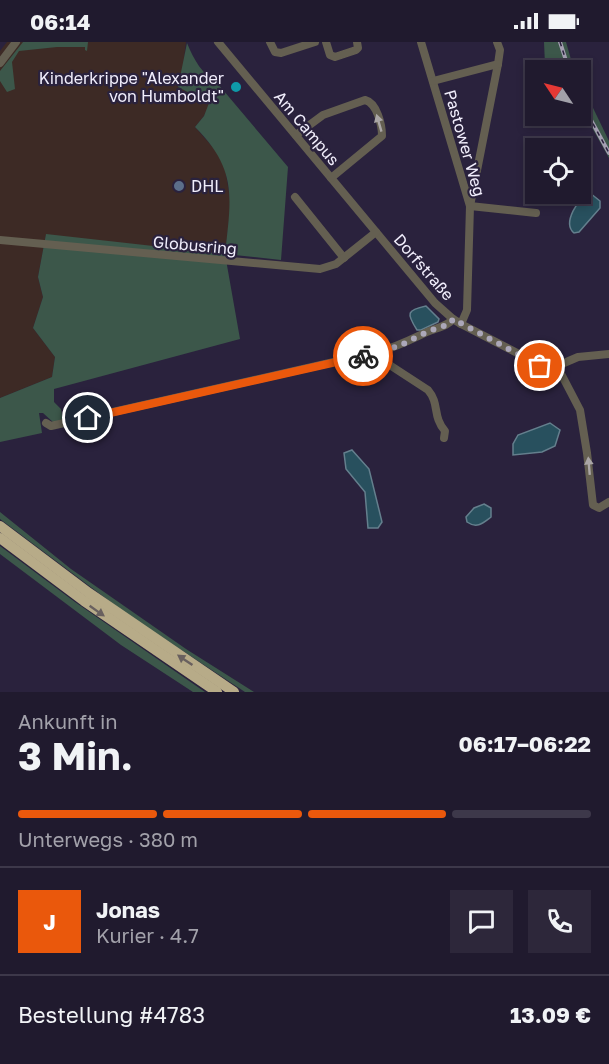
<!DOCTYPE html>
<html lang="de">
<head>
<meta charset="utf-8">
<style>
  :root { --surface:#201a2e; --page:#2d273a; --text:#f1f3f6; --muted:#a2a1aa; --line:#3d384a; --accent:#ea580c }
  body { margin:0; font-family:"Golos Text",sans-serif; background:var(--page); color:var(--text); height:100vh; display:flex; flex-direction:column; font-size:22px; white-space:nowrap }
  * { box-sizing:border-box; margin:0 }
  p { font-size:20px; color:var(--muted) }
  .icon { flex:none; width:33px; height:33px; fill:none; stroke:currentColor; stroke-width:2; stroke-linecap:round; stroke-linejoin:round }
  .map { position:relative; height:650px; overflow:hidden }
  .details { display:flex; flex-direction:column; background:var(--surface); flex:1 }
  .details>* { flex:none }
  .needle { width:39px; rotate:305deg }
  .tools { position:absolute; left:525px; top:18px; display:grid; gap:12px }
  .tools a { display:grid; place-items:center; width:66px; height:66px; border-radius:0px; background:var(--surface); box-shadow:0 3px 9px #0003,0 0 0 2px var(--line); font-size:30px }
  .pin { position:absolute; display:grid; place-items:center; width:51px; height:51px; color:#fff; margin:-26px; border:3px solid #fff; border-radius:50%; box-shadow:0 2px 6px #0007 }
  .courier { position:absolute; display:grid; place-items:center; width:60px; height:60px; margin:-30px; border:4px solid #ea580c; border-radius:50%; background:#fff; color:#222; box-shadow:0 2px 8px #0007 }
  .headline em { font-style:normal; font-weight:700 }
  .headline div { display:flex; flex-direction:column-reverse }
  .headline { display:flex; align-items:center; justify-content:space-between; height:102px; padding:0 18px }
  h1 { font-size:39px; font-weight:700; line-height:45px }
  .bar { display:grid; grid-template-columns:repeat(4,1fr); gap:9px 6px; align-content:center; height:72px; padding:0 18px }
  .bar i { height:8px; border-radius:4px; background:var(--line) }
  .bar .current { background:var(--accent) }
  .bar p { grid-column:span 4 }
  .line { display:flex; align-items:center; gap:15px; padding:0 18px; border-top:2px solid var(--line) }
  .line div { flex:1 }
  .round { display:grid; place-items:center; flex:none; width:63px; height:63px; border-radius:0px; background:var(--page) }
  .status { display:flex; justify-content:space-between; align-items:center; height:42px; padding:0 30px; background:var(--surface); direction:ltr }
  .status svg { height:16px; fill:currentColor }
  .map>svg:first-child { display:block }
</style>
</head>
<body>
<div class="status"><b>06:14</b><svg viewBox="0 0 49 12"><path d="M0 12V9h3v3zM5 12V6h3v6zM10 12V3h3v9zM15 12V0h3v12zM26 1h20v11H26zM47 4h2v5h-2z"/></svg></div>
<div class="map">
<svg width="609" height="650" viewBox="0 0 609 650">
  <rect width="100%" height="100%" fill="#2a223d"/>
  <!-- commercial -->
  <path fill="#3d2a25" d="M7,0H186L183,25L178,45L210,61L204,74L195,85L217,110L225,126L231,162L225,212L46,193L38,235L43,255L33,286L55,315L52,335L0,356V9Z"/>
  <!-- green -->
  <g fill="#3c574a">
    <path d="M23,0H88L87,9L85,8V5H57L19,9L12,20L15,47L7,50L0,39V29Z"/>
    <path d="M544,0H566L574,28H565L564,27L545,23Z"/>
    <path d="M187,1C194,18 202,32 218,42L288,125L281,218L225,212L240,297L54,347V360L61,367L63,379L54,381L43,371H39L42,391L0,400V356L52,335L55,315L33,286L43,255L38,235L46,192L225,212C231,156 238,128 195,85L204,74L209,61L178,45Z"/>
    <path d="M581,41L609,99V116L581,66Z"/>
    <path d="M0,470L71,527L186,607L254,650H245L124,570L0,477Z"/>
    <path d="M0,504L75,560L205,650H193L121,603L0,512Z"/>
  </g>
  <!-- water -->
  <g fill="#28505e" stroke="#647f8d" stroke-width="1.5">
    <path d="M590,151L600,159V166L579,190L574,191C562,181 578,156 590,151Z"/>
    <path d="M426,264L439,277L438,280L421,288H417C406,271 407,268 426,264Z"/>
    <path d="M550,381L560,388L555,404L542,410L513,413V402L518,393Z"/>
    <path d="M352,408L369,427L382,480L378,486H368L365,450L346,427L344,411Z"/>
    <path d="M484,462L491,466V475C483,481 477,487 467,480L466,475L474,466Z"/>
  </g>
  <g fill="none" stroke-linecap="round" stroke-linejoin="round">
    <!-- minor -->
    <g stroke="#645f51" stroke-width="8">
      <path d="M218,0L435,261L453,277L461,282L546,326L557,324L578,315L609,312"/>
      <path d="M270,0L275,10L281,11L315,0"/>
      <path d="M326,0L330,13L335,15L356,8L358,6L357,0"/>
      <path d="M421,0L470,164L467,268L461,282"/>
      <path d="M497,0L500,8L498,22L470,164L536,171"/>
      <path d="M0,21L16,0"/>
      <path d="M433,39L498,22"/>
      <path d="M296,93L323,73L365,58C377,61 382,83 382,94L331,136"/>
      <path d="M295,155L344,216"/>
      <path d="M0,198L320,227L336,222L376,190"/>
      <path d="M378,310L385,320L428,348C440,362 432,374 445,389L444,396"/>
      <path d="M557,324L580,368L587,411L593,463L599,466L609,460"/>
      <path d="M46,381L51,384L378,310C397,305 410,298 427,290C435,286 447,285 453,277"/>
    </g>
    <!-- highway -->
    <g stroke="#b7ab88" stroke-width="10">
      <path d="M0,484L89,551L234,650"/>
      <path d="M0,496L84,559L217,650"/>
    </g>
    <defs>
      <g id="rail">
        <path d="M560,0L569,28"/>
        <path d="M580,58L609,111"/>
      </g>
    </defs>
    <!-- rail casing -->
    <use href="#rail" stroke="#a49fb2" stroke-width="4"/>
    <!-- rail -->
    <use href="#rail" stroke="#2a223d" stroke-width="1.5" stroke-dasharray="4.5" stroke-linecap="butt"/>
  </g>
  <!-- one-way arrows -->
  <defs><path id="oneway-solid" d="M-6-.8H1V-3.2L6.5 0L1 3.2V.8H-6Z" transform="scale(1.5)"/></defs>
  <g fill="#aaa6a6">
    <use href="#oneway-solid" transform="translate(379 81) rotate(-106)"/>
    <use href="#oneway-solid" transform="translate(589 424) rotate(-95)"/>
  </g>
  <g fill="#69605f">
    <use href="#oneway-solid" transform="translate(97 569) rotate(35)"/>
    <use href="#oneway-solid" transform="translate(185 618) rotate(-146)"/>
  </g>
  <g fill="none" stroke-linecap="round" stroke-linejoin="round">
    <!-- done -->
    <path stroke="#aba7b9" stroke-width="6" stroke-dasharray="0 10.8" d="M363,314L399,304L429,289L450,282L453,277L540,324"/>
    <!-- route -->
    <path stroke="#ea580c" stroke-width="8" d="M88,376L363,314"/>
  </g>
  <!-- markers -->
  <circle fill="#0f9aa8" stroke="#2a223d" stroke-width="2" cx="236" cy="45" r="6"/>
  <circle fill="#5c6f8a" stroke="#2a223d" stroke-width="2" cx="179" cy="144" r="6"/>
  <g text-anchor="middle" stroke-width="4.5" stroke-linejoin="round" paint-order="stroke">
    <!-- poi labels -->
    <g font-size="16" fill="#f1eefc" stroke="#2a223d" text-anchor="end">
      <text x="224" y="42">Kinderkrippe "Alexander<tspan x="224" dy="18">von Humboldt"</tspan></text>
      <text x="191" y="150" text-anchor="start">DHL</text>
    </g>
    <!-- street labels -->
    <g font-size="16" fill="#f1eefc" stroke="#2a223d">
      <text transform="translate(307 86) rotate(50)" y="6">Am Campus</text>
      <text transform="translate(465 101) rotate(74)" y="6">Pastower Weg</text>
      <text transform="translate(195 203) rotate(5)" y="6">Globusring</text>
      <text transform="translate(424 225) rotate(49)" y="6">Dorfstraße</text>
    </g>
  </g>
</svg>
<div class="tools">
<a><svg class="needle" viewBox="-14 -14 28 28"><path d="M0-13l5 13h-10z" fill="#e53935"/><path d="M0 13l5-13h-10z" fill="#a2a1aa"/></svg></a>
<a><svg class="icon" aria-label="locate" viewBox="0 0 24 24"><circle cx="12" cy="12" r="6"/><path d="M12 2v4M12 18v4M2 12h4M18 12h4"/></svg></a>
</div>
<div class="pin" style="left:540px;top:324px;background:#ea580c"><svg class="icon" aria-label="bag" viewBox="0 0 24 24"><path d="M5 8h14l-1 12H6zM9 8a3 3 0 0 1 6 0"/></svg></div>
<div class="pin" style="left:88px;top:376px;background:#1f2937"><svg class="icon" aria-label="home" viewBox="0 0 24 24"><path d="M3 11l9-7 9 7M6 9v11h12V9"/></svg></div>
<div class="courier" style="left:363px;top:314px"><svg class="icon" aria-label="bike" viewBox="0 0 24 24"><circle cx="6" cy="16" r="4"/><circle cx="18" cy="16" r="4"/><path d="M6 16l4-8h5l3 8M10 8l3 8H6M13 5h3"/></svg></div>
</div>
<section class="details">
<div class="headline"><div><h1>3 Min.</h1><p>Ankunft in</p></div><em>06:17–06:22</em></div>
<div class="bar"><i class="current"></i><i class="current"></i><i class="current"></i><i></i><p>Unterwegs · 380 m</p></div>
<div class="line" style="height:108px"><b class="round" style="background:var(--accent);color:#fff">J</b><div><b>Jonas</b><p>Kurier · 4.7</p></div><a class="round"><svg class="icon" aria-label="chat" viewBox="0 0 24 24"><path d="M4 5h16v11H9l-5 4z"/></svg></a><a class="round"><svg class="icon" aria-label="phone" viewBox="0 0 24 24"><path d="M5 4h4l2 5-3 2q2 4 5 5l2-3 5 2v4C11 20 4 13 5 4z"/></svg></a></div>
<div class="line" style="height:78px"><div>Bestellung #4783</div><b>13.09 €</b></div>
</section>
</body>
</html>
